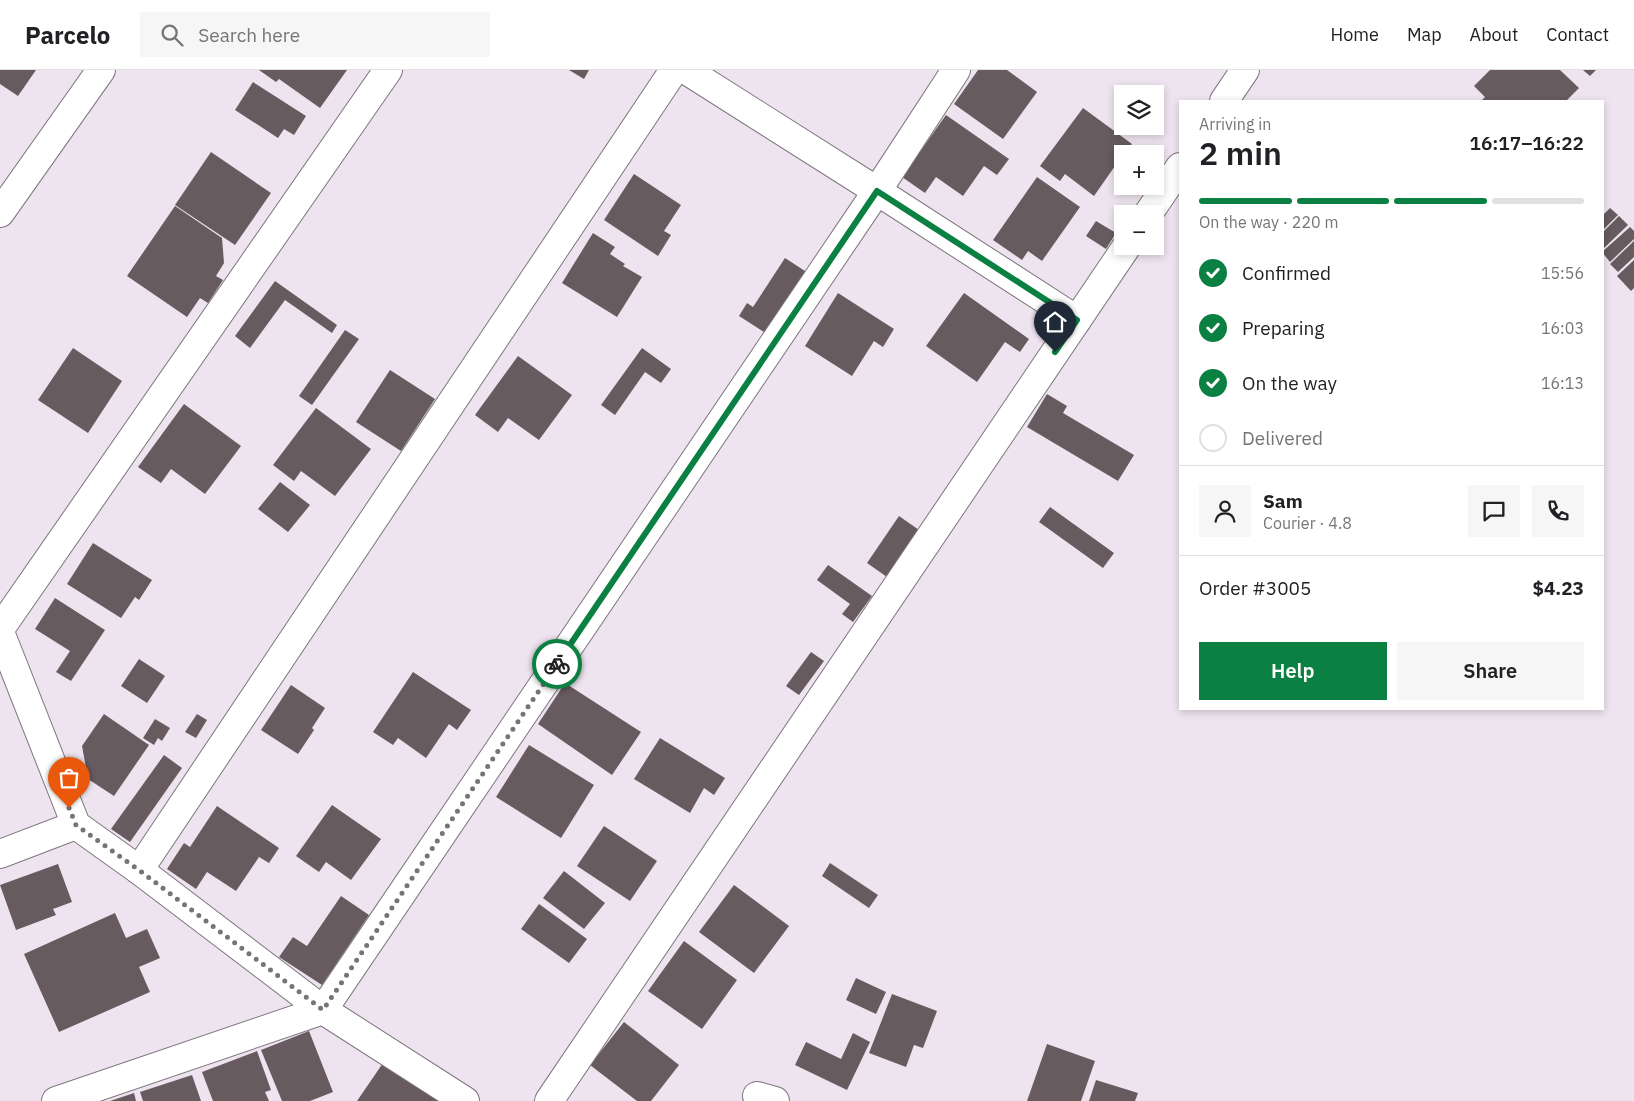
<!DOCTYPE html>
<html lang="en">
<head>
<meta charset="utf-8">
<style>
  :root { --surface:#fff; --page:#f6f6f6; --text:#202124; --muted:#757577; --line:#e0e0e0; --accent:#0b8043 }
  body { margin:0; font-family:"IBM Plex Sans",sans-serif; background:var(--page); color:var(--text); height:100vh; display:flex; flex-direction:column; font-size:19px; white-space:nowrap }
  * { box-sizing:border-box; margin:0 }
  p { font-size:16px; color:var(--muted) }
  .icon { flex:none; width:28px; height:28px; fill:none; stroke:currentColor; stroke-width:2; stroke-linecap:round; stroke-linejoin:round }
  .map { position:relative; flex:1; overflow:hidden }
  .details { position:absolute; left:1179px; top:30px; width:425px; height:610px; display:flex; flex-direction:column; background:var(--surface); border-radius:0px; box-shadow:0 2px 8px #0003 }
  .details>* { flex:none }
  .tools { position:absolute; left:1114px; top:15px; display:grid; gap:10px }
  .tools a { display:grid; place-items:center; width:50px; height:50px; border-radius:0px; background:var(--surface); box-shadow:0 2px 8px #0003; font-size:25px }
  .pin { position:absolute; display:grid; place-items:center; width:42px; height:42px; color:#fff; margin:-51px -21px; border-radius:50% 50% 50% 0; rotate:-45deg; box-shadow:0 0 5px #0007 }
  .pin .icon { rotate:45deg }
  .courier { position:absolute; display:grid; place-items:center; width:50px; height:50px; margin:-25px; border:4px solid #0b8043; border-radius:50%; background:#fff; color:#222; box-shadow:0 1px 6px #0007 }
  .headline em { font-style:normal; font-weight:600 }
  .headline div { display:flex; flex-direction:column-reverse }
  .headline { display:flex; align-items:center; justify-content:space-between; height:85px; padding:0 20px }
  h1 { font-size:32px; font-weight:600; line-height:38px }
  .bar { display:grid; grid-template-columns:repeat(4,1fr); gap:8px 5px; align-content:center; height:60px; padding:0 20px }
  .bar i { height:6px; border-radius:4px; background:var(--line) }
  .bar .current { background:var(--accent) }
  .bar p { grid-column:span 4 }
  .line { display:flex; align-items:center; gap:12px; padding:0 20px; border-top:1px solid var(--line) }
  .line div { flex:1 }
  .round { display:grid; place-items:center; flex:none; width:52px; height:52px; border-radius:0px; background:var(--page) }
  ol { padding:0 20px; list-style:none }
  li { display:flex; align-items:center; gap:15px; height:55px }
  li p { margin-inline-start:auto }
  li .icon { padding:5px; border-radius:50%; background:var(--accent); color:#fff; stroke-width:4 }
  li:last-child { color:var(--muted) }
  li i { width:28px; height:28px; border:2px solid var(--line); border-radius:50% }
  .button { display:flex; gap:10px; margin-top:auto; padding:10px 20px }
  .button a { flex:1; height:58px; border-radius:0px; background:var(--accent); color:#fff; font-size:20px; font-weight:600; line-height:58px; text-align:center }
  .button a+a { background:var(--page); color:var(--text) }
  header { display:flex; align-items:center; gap:30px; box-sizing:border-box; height:70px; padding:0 25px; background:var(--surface); border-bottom:1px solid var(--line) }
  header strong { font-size:24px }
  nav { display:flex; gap:28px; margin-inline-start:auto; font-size:18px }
  .search { width:350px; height:45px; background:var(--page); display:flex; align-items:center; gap:12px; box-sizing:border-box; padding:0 18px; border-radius:0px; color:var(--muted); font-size:19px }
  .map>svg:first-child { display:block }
</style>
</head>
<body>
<header>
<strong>Parcelo</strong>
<div class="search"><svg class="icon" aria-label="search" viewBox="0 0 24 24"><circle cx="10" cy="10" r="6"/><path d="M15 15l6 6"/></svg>Search here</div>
<nav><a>Home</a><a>Map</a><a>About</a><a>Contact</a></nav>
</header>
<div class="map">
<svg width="1634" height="1031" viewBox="0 0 1634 1031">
  <rect width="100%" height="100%" fill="#eee4ef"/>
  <!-- building -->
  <g fill="#675b60">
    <path d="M0,0H36L18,26L0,14Z"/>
    <path d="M259,0H347L320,38L279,9L276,12Z"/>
    <path d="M569,0H589L584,9Z"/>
    <path d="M978,0H1007L1037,22L1003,69L954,34Z"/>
    <path d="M1490,0H1560L1579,18L1566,31H1481L1485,27L1474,16Z"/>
    <path d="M1583,0H1596L1590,6Z"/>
    <path d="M253,12L306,46L294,65L284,59L278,68L235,40Z"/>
    <path d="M1083,38L1132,74L1124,84H1122V86L1094,126L1065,104L1060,111L1040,96Z"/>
    <path d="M946,45L1009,89L997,105L984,96L963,126L936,107L925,123L902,107Z"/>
    <path d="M211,82L271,123L235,175L175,135Z"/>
    <path d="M634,104L681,135L664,161L671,165L658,186L604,150Z"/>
    <path d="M1037,107L1080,137L1042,191L1028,181L1022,190L993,170Z"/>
    <path d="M175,136L222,168L224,193L216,206L223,210L208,233L200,228L187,247L127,206Z"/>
    <path d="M1610,138L1618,145L1602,161V146Z"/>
    <path d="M1619,146L1628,155L1602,180V163Z"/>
    <path d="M1096,151L1116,163L1106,179L1086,166Z"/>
    <path d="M1630,157L1634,161V169L1610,192L1602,182Z"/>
    <path d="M593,163L615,177L610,184L625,194L623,196L642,207L617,247L562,213Z"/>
    <path d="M1634,171V187L1618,202L1610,194Z"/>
    <path d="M785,188L808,203L767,264L739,246L747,233L753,237Z"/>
    <path d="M1634,190V218L1631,221L1617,206Z"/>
    <path d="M275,211L337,255L332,263L285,230L250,278L235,266Z"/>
    <path d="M838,223L894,259L883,277L874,271L852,306L805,276Z"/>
    <path d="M964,223L1029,269L1020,282L1005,272L977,312L926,276Z"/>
    <path d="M345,260L359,269L312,335L299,326Z"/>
    <path d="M73,278L122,311L88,363L38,330Z"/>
    <path d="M642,278L671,299L661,313L645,302L615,345L601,335Z"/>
    <path d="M518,286L572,325L539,370L508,348L498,362L475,345Z"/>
    <path d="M390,300L435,329L401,381L356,352Z"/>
    <path d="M1047,324L1067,336L1063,343L1134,385L1118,411L1027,357Z"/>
    <path d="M184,334L241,376L205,424L171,399L161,413L138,397Z"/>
    <path d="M316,338L371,379L335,426L301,401L294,411L273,395Z"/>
    <path d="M280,412L310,435L288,462L258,439Z"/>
    <path d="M1050,437L1114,483L1103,498L1039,452Z"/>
    <path d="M899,446L919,460L887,507L867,493Z"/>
    <path d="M93,473L152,510L139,530L135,527L121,548L67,514Z"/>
    <path d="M828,495L872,526L853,552L842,544L850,534L817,510Z"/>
    <path d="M55,528L105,560L71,611L56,602L70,581L35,559Z"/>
    <path d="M811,582L824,591L799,625L786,616Z"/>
    <path d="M139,589L165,606L147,633L121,616Z"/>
    <path d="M413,602L471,640L457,660L449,654L426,688L398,668L393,675L373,662Z"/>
    <path d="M565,613L641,662L612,705L538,654Z"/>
    <path d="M291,615L325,638L312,658L314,660L298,684L261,660Z"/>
    <path d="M104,644L149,675L114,726L88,709L82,676Z"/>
    <path d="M197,644L207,650L196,668L185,662Z"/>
    <path d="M155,649L170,658L162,671L158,668L154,675L143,668Z"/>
    <path d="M660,668L725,708L714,725L704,718L690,743L634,709Z"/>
    <path d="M529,675L594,715L561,768L496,727Z"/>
    <path d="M164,685L182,698L130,772L111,759Z"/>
    <path d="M332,735L381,769L351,810L326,792L319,802L296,786Z"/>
    <path d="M217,736L279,778L269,793L259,787L236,821L207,802L196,819L167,799L184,773L190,777Z"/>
    <path d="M604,756L657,791L630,831L577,796Z"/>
    <path d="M830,793L878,825L869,838L822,806Z"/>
    <path d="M58,794L72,832L53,839L56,845L16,860L0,815Z"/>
    <path d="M564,801L605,833L584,859L543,828Z"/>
    <path d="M734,815L789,856L754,903L699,862Z"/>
    <path d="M341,826L369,845L322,915L279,887L293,867L307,876Z"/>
    <path d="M539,834L587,869L569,893L521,859Z"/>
    <path d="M115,843L126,868L147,859L160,888L139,897L150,922L59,962L24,884Z"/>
    <path d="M684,871L737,910L702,959L648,921Z"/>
    <path d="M856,908L886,922L876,944L846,930Z"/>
    <path d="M892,924L937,941L923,978L914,975L906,997L869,983Z"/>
    <path d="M624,952L679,995L651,1031H637L590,995Z"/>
    <path d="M309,961L333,1022L310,1031H282L261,980Z"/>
    <path d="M853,963L870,972L847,1020L795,995L806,972L841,989Z"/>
    <path d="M1047,974L1095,991L1081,1031H1027Z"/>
    <path d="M257,981L271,1020L265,1022L269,1031H213L202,1002Z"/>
    <path d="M383,993L441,1031H357Z"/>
    <path d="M192,1005L201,1031H143L140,1022Z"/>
    <path d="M1096,1010L1138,1023L1135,1031H1089Z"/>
    <path d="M134,1023L136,1031H110Z"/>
  </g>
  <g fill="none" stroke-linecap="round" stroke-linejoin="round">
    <defs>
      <g id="street">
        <path d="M686,0L877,121L1077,250"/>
        <path d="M1224,31L1245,0"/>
        <path d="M0,143L101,0"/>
        <path d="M1148,144L1180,97"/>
        <path d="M0,559L388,0"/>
        <path d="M0,562L76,755L139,800L323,940L465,1031"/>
        <path d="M0,784L76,755"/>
        <path d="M139,800L674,0"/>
        <path d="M757,1026L775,1031"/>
        <path d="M56,1031L323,940L877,121L956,0"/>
        <path d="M549,1031L1127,176"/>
      </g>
    </defs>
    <!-- street casing -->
    <use href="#street" stroke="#7e757f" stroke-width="30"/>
    <!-- street -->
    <use href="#street" stroke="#fff" stroke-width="28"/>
  </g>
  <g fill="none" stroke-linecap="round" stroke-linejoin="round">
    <!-- done -->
    <path stroke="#787279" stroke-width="5" stroke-dasharray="0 9" d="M69,738L76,755L139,800L323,940L557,594"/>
    <!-- route -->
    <path stroke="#0b8043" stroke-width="6" d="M557,594L877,121L1077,250L1055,282"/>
  </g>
</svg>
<div class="tools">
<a><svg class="icon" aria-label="layers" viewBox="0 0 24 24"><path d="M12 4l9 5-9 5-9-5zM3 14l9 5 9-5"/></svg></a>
<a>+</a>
<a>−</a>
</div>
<div class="pin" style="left:69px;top:738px;background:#ea580c"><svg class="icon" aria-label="bag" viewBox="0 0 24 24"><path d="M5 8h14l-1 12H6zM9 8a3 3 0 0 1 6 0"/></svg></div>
<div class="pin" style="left:1055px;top:282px;background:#1f2937"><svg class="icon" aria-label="home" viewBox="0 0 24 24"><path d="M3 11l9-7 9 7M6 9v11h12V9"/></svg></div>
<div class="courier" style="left:557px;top:594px"><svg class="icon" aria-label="bike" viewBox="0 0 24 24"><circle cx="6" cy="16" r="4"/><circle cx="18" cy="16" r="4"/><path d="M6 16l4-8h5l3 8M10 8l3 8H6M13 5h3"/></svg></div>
<section class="details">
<div class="headline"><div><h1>2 min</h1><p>Arriving in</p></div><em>16:17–16:22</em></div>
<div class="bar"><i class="current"></i><i class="current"></i><i class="current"></i><i></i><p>On the way · 220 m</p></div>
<ol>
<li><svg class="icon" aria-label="check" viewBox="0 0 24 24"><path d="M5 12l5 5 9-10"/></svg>Confirmed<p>15:56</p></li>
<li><svg class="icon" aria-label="check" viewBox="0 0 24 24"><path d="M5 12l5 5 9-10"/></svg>Preparing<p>16:03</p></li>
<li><svg class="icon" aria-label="check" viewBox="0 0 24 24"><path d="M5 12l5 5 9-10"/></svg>On the way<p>16:13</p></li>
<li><i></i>Delivered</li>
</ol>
<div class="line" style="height:90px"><a class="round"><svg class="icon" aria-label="person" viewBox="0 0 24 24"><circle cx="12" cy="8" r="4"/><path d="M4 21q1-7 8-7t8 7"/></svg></a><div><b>Sam</b><p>Courier · 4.8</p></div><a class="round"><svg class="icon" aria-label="chat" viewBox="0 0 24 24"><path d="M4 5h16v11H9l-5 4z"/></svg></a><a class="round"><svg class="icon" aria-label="phone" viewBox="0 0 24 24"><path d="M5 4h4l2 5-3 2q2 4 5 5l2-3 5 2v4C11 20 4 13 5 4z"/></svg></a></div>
<div class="line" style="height:65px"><div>Order #3005</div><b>$4.23</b></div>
<div class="button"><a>Help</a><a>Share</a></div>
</section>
</div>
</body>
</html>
